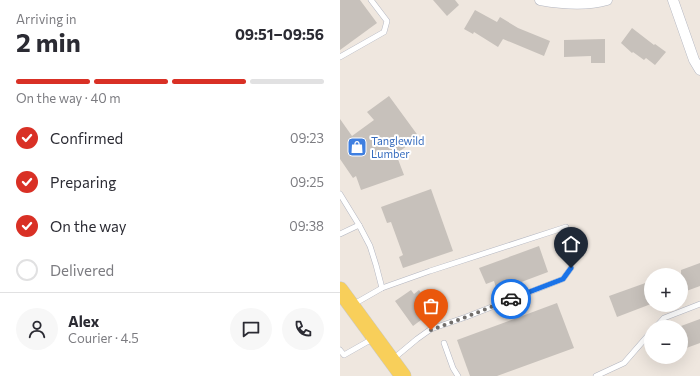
<!DOCTYPE html>
<html lang="en">
<head>
<meta charset="utf-8">
<style>
  :root { --surface:#fff; --page:#f7f7f7; --text:#2b2b33; --muted:#7c7c81; --line:#e1e1e2; --accent:#d93025 }
  body { margin:0; font-family:Commissioner,sans-serif; background:var(--page); color:var(--text); height:100vh; display:flex; flex-direction:column; font-size:15px; white-space:nowrap }
  * { box-sizing:border-box; margin:0 }
  p { font-size:13px; color:var(--muted) }
  .icon { flex:none; width:22px; height:22px; fill:none; stroke:currentColor; stroke-width:2; stroke-linecap:round; stroke-linejoin:round }
  .map { position:relative; flex:1; overflow:hidden }
  .panel { display:flex; flex-direction:column; background:var(--surface); width:340px }
  .panel>* { flex:none }
  .controls { position:absolute; left:304px; top:268px; display:grid; gap:8px }
  .controls a { display:grid; place-items:center; width:44px; height:44px; border-radius:50%; background:var(--surface); box-shadow:0 4px 16px #0002; font-size:20px }
  .pin { position:absolute; display:grid; place-items:center; width:34px; height:34px; color:#fff; margin:-41px -17px; border-radius:50% 50% 50% 0; rotate:-45deg; box-shadow:0 0 4px #0007 }
  .pin .icon { rotate:45deg }
  .courier { position:absolute; display:grid; place-items:center; width:40px; height:40px; margin:-20px; border:3px solid #1a73e8; border-radius:50%; background:#fff; color:#222; box-shadow:0 1px 5px #0007 }
  .headline em { font-style:normal; font-weight:700 }
  .headline div { display:flex; flex-direction:column-reverse }
  .headline { display:flex; align-items:center; justify-content:space-between; height:68px; padding:0 16px }
  h1 { font-size:26px; font-weight:700; line-height:30px }
  .bar { display:grid; grid-template-columns:repeat(4,1fr); gap:6px 4px; align-content:center; height:48px; padding:0 16px }
  .bar i { height:5px; border-radius:3px; background:var(--line) }
  .bar .active { background:var(--accent) }
  .bar p { grid-column:span 4 }
  .line { display:flex; align-items:center; gap:10px; padding:0 16px; border-top:1px solid var(--line) }
  .line div { flex:1 }
  .round { display:grid; place-items:center; flex:none; width:42px; height:42px; border-radius:21px; background:var(--page) }
  ol { padding:0 16px; list-style:none }
  li { display:flex; align-items:center; gap:12px; height:44px }
  li p { margin-inline-start:auto }
  li .icon { padding:4px; border-radius:50%; background:var(--accent); color:#fff; stroke-width:4 }
  li:last-child { color:var(--muted) }
  li i { width:22px; height:22px; border:2px solid var(--line); border-radius:50% }
  main { display:flex; flex:1; min-height:0 }
  .map>svg:first-child { display:block }
</style>
</head>
<body>
<main>
<section class="panel">
<div class="headline"><div><h1>2 min</h1><p>Arriving in</p></div><em>09:51–09:56</em></div>
<div class="bar"><i class="active"></i><i class="active"></i><i class="active"></i><i></i><p>On the way · 40 m</p></div>
<ol>
<li><svg class="icon" aria-label="check" viewBox="0 0 24 24"><path d="M5 12l5 5 9-10"/></svg>Confirmed<p>09:23</p></li>
<li><svg class="icon" aria-label="check" viewBox="0 0 24 24"><path d="M5 12l5 5 9-10"/></svg>Preparing<p>09:25</p></li>
<li><svg class="icon" aria-label="check" viewBox="0 0 24 24"><path d="M5 12l5 5 9-10"/></svg>On the way<p>09:38</p></li>
<li><i></i>Delivered</li>
</ol>
<div class="line" style="height:72px"><a class="round"><svg class="icon" aria-label="person" viewBox="0 0 24 24"><circle cx="12" cy="8" r="4"/><path d="M4 21q1-7 8-7t8 7"/></svg></a><div><b>Alex</b><p>Courier · 4.5</p></div><a class="round"><svg class="icon" aria-label="chat" viewBox="0 0 24 24"><path d="M4 5h16v11H9l-5 4z"/></svg></a><a class="round"><svg class="icon" aria-label="phone" viewBox="0 0 24 24"><path d="M5 4h4l2 5-3 2q2 4 5 5l2-3 5 2v4C11 20 4 13 5 4z"/></svg></a></div>
</section>
<div class="map">
<svg width="360" height="376" viewBox="0 0 360 376">
  <rect width="100%" height="100%" fill="#efe7df"/>
  <!-- building -->
  <g fill="#c7c1bb">
    <path d="M0,0H20L37,23L0,50Z"/>
    <path d="M93,0H115L119,5L107,16Z"/>
    <path d="M135,10L157,22L160,17L178,28L210,41L204,56L163,39L158,47L134,32L133,34L124,29Z"/>
    <path d="M292,28L314,45L315,44L326,52L315,65L306,58L304,60L293,52L292,53L281,43Z"/>
    <path d="M265,39V63H251V56L224,57V40Z"/>
    <path d="M49,96L79,137L56,154L64,175L21,190L16,176L13,178L0,159V119L12,136L34,120L27,112Z"/>
    <path d="M91,189L113,251L63,268L59,257L63,255L51,222L47,223L41,207Z"/>
    <path d="M199,246L208,272L157,291L154,281L146,284L139,268Z"/>
    <path d="M360,263V286L341,293V270Z"/>
    <path d="M311,281V304L277,317L269,296Z"/>
    <path d="M71,290L74,294L79,290L91,307L86,310L89,314L73,326L55,301Z"/>
    <path d="M217,303L234,348L157,376H130L117,340Z"/>
    <path d="M360,319V343L341,350V326Z"/>
  </g>
  <g fill="none" stroke-linecap="round" stroke-linejoin="round">
    <defs>
      <g id="lane">
        <path d="M0,57L44,32L47,21L31,0"/>
        <path d="M0,194L19,225"/>
        <path d="M0,234L19,225L30,246L36,265L42,288"/>
        <path d="M14,304L42,288L90,271L226,227"/>
        <path d="M316,327L324,318L360,304"/>
        <path d="M104,343L113,368L118,376"/>
        <path d="M0,350L4,355L34,338"/>
        <path d="M53,359L77,339L91,329L126,317L223,279L231,268"/>
        <path d="M256,376L284,363L311,332"/>
      </g>
      <g id="street">
        <path d="M200,0C222,4 246,6 267,0"/>
        <path d="M333,0L354,60L360,70"/>
      </g>
      <path id="primary" d="M0,290L63,376"/>
    </defs>
    <!-- lane casing -->
    <use href="#lane" stroke="#b3b6c1" stroke-width="6"/>
    <!-- street casing -->
    <use href="#street" stroke="#b3b6c1" stroke-width="11"/>
    <!-- primary casing -->
    <use href="#primary" stroke="#c8c8c8" stroke-width="17"/>
    <!-- lane -->
    <use href="#lane" stroke="#fff" stroke-width="5"/>
    <!-- street -->
    <use href="#street" stroke="#fff" stroke-width="10"/>
    <!-- primary -->
    <use href="#primary" stroke="#f8cf5a" stroke-width="16"/>
  </g>
  <g fill="none" stroke-linecap="round" stroke-linejoin="round">
    <!-- done -->
    <path stroke="#716e6b" stroke-width="4" stroke-dasharray="0 7.2" d="M91,330L126,317L171,299"/>
    <!-- route -->
    <path stroke="#1a73e8" stroke-width="5" d="M171,299L223,279L231,268"/>
  </g>
  <!-- icons -->
  <defs>
    <symbol id="shop-square" viewBox="-11 -11 22 22"><rect x="-9" y="-9" width="18" height="18" rx="4" fill="#3f7fe0" stroke="#fff"/><path d="M-5-2.5h2.3a2.7 3.5 0 0 1 5.4 0H5L5.5 6h-11ZM-1.5-2.5h3a1.5 2.3 0 0 0-3 0Z" fill="#fff"/></symbol>
  </defs>
  <g fill-rule="evenodd">
    <use href="#shop-square" x="6" y="136" width="22" height="22"/>
  </g>
  <g text-anchor="middle" stroke-width="4" stroke-linejoin="round" paint-order="stroke">
    <!-- shop labels -->
    <g font-size="11" fill="#366cbe" stroke="#fff" text-anchor="start">
      <text x="31" y="145">Tanglewild<tspan x="31" dy="13">Lumber</tspan></text>
    </g>
  </g>
</svg>
<div class="controls">
<a>+</a>
<a>−</a>
</div>
<div class="pin" style="left:91px;top:330px;background:#ea580c"><svg class="icon" aria-label="bag" viewBox="0 0 24 24"><path d="M5 8h14l-1 12H6zM9 8a3 3 0 0 1 6 0"/></svg></div>
<div class="pin" style="left:231px;top:268px;background:#1f2937"><svg class="icon" aria-label="home" viewBox="0 0 24 24"><path d="M3 11l9-7 9 7M6 9v11h12V9"/></svg></div>
<div class="courier" style="left:171px;top:299px"><svg class="icon" aria-label="car" viewBox="0 0 24 24"><path d="M5 17H2v-5l4-1 3-4h7l3 4 3 1v5h-3M9 17h6M6 11h13"/><circle cx="7" cy="17" r="2"/><circle cx="17" cy="17" r="2"/></svg></div>
</div>
</main>
</body>
</html>
